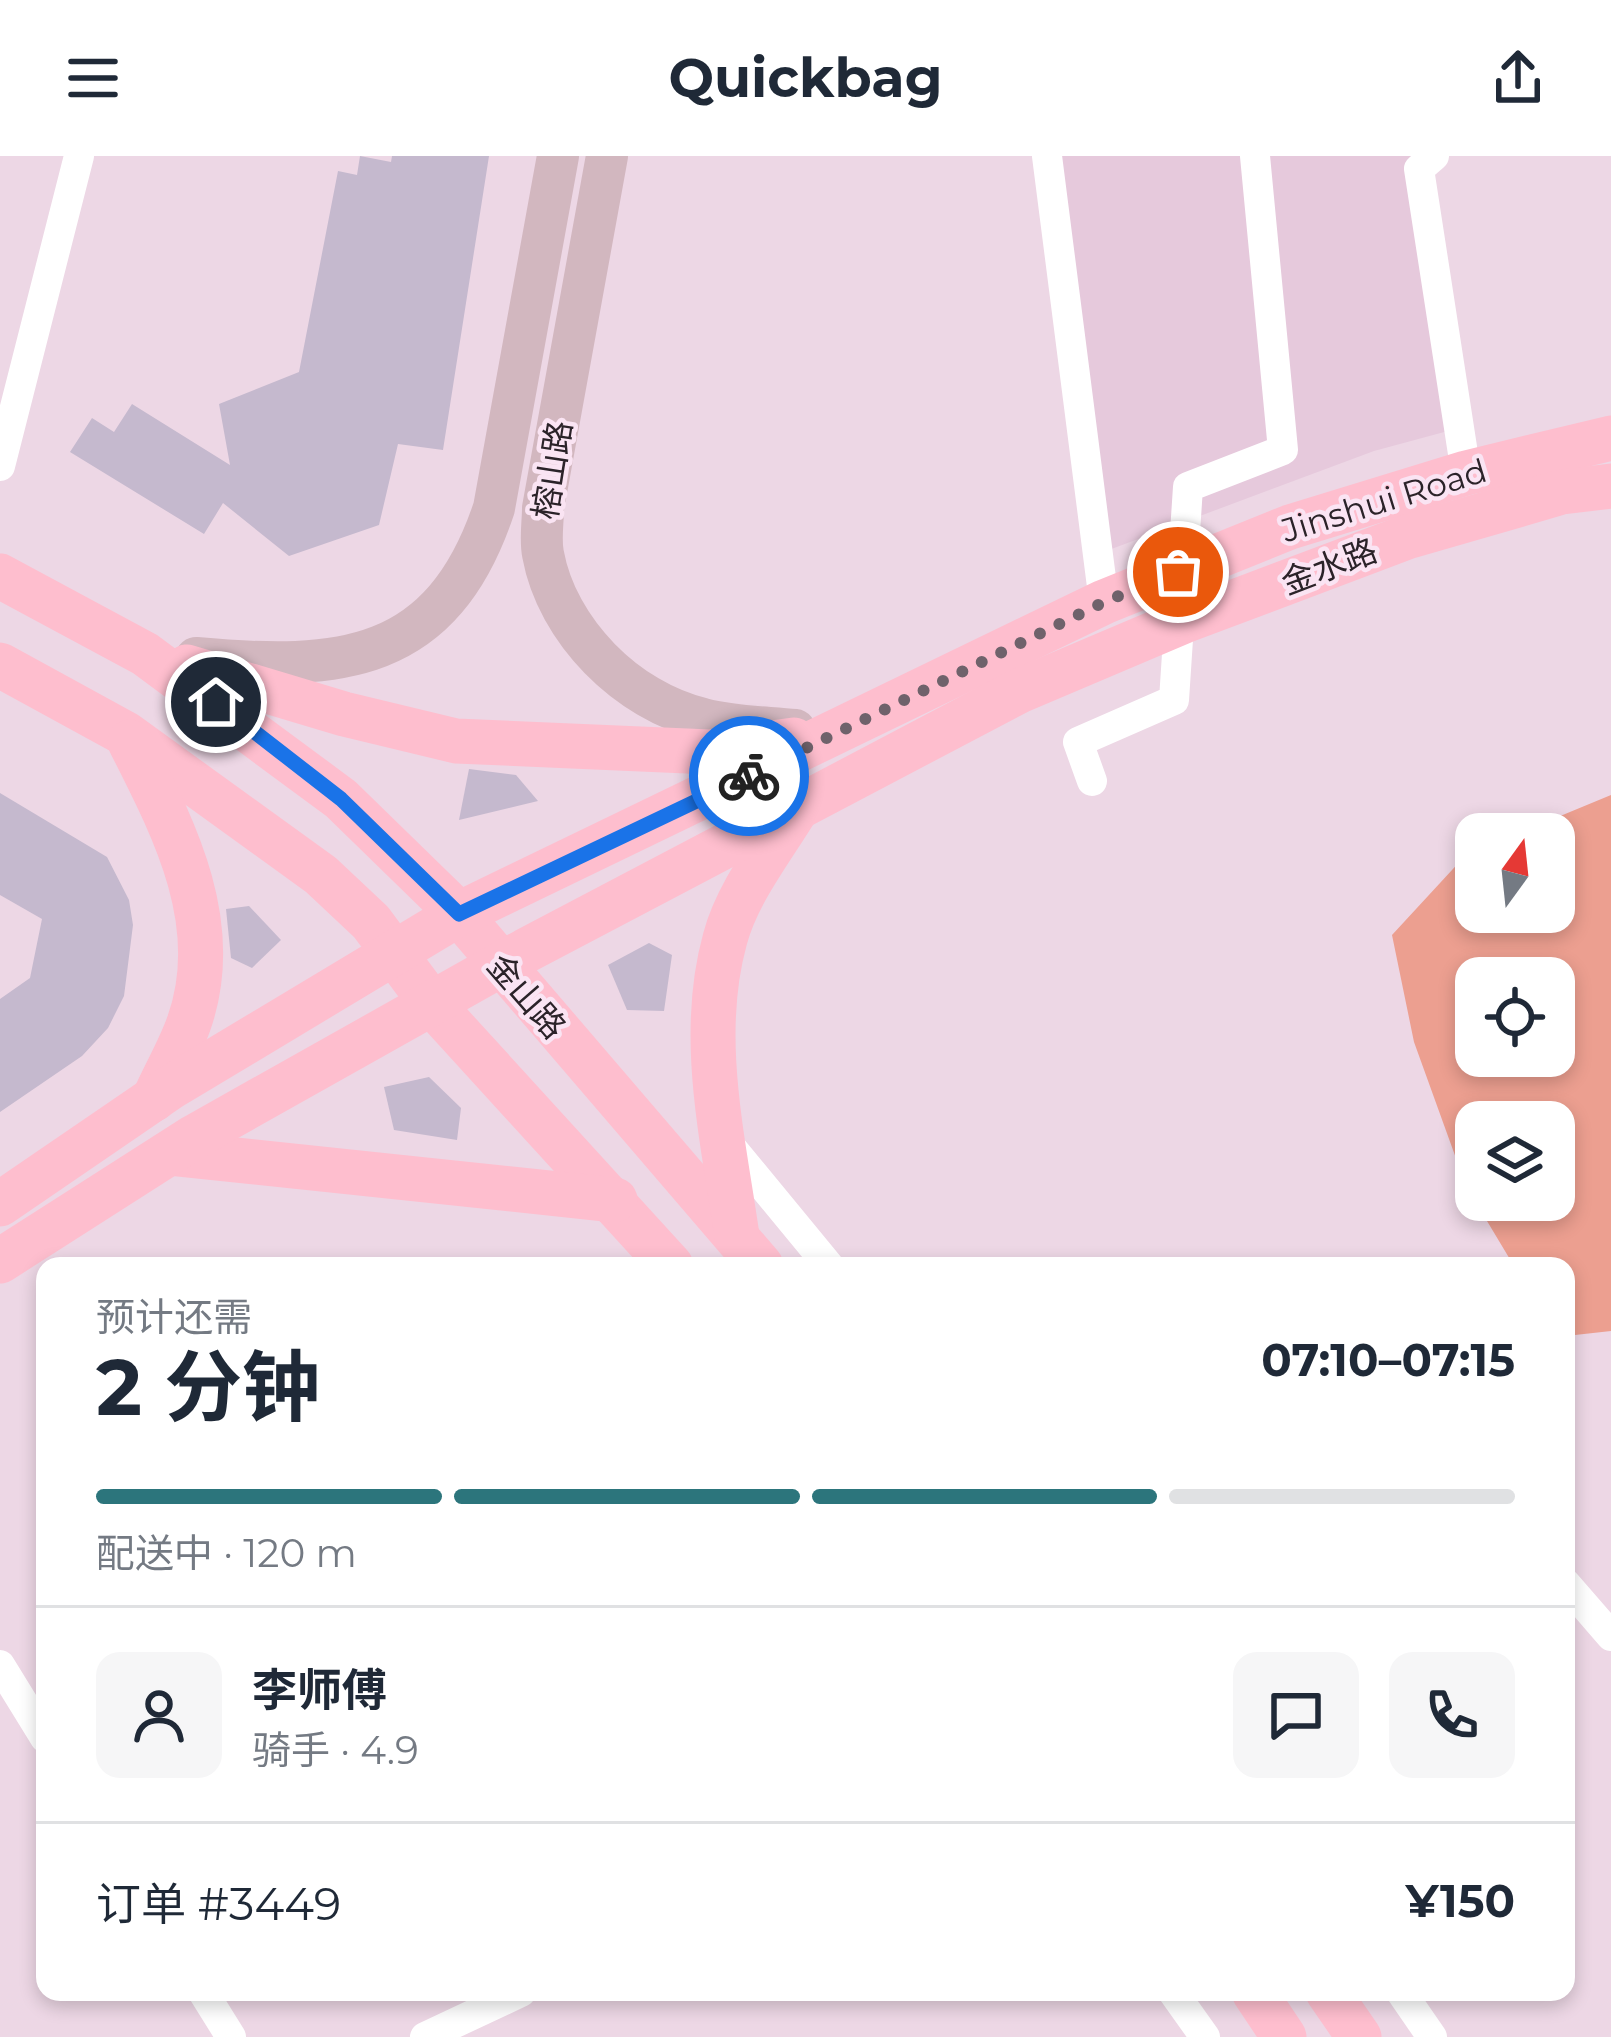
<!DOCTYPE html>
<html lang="zh">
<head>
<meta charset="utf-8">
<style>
  :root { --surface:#fff; --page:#f6f6f7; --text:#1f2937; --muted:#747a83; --line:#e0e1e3; --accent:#2c757c }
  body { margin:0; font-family:Montserrat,"Noto Sans SC",sans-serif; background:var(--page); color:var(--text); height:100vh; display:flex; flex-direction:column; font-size:45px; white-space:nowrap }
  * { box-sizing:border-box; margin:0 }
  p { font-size:39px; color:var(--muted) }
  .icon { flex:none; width:66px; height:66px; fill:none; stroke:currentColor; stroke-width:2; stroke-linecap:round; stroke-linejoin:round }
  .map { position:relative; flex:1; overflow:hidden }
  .side { position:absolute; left:36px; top:1101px; width:1539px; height:744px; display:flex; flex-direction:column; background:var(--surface); border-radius:24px; box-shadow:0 6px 18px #0003 }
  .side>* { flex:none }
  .needle { width:78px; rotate:15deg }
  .controls { position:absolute; left:1455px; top:657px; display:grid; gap:24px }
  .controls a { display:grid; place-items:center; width:120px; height:120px; border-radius:24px; background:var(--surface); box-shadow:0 6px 18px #0003; font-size:60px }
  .pin { position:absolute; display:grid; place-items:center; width:102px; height:102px; color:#fff; margin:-51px; border:6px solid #fff; border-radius:50%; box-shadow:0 3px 12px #0007 }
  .courier { position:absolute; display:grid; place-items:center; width:120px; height:120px; margin:-60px; border:9px solid #1a73e8; border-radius:50%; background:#fff; color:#222; box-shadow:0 3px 15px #0007 }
  .head em { font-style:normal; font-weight:700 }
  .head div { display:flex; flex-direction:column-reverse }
  .head { display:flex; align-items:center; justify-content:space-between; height:204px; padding:0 60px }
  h1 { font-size:78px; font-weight:700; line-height:90px }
  .bar { display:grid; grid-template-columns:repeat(4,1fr); gap:18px 12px; align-content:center; height:144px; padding:0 60px }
  .bar i { height:15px; border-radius:9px; background:var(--line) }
  .bar .selected { background:var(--accent) }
  .bar p { grid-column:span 4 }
  .line { display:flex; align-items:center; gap:30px; padding:0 60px; border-top:3px solid var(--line) }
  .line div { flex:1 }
  .round { display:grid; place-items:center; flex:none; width:126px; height:126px; border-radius:24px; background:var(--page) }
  header { display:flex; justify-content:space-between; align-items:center; height:156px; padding:0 60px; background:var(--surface); font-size:54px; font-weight:700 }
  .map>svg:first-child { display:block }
</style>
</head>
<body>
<header><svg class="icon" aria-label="menu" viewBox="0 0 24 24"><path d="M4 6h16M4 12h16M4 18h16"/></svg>Quickbag<svg class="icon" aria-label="share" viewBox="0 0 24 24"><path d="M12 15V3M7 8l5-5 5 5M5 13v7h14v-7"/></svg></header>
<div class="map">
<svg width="1611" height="1881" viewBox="0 0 1611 1881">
  <rect width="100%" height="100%" fill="#edd7e5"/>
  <!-- built -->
  <path fill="#e6c9dc" d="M1047,0H1434L1419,13L1459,272L1374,295L1098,398Z"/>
  <!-- green -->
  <path fill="#ec9f90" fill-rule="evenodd" d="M1611,639V1175L1566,1180V1110H1514L1466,1030L1414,886L1392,779L1464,701L1476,695V756H1554V678H1517ZM1476,822H1554V900H1476ZM1476,966H1554V1044H1476Z"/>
  <!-- building -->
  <g fill="#c5b9ce">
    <path d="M360,0L391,6L392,0H489L443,294L398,288L379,369L289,400L223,347L204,378L70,296L92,262L114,276L132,248L230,309L219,248L299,216L338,15L357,19Z"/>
    <path d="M469,613L516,619L538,645L459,664Z"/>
    <path d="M0,637L107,701L129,744L133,769L124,840L108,872L82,900L0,956V843L30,822L42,763L0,739Z"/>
    <path d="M249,750L281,784L252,812L231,802L226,753Z"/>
    <path d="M649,787L672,799L664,855L627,854L608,809Z"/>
    <path d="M429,921L461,952L457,984L394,974L384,931Z"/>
  </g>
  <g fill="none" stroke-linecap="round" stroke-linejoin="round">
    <!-- street -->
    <g stroke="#fff" stroke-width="30">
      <path d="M1047,0L1104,446"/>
      <path d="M1434,0L1419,13L1466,317"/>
      <path d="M0,310L79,0"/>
      <path d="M1092,625L1078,586L1174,544L1188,331L1283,294L1255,0"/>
      <path d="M726,985L829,1110"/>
      <path d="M1566,1428L1611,1480"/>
      <path d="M0,1509L45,1582"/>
      <path d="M203,1836L231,1881"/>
      <path d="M1173,1836L1205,1881"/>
      <path d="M1401,1836L1432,1881"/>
      <path d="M425,1881L521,1836"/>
    </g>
    <!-- secondary -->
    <g stroke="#d2b7bf" stroke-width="42">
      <path d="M607,0L543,352C543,367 540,383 543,398C557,475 627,545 703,563C733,571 765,571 795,574"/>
      <path d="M196,502C340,515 442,508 494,352L558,0"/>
    </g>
    <!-- primary -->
    <g stroke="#febece" stroke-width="45">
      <path d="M0,420L145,498L341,643L459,758L761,1110"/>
      <path d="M0,509L126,578L321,719L371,766L432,848L671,1110"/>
      <path d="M187,511L344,558L456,585L710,596L794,584"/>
      <path d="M130,586C174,673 224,768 189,867C180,893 165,918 154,943"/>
      <path d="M170,997L615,1044"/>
      <path d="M0,1048L171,931L459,758L1104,446L1290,371L1466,317L1611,282"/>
      <path d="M737,1080C723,982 698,880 725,783C737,737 772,693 797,652"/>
      <path d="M0,1105L194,981L525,795L1019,535L1184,465L1407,381L1562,336L1611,330"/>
      <path d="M1254,1836L1284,1881"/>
      <path d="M1328,1836L1359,1881"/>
    </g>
  </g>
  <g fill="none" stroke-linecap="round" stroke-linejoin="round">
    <!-- done -->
    <path stroke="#6f626b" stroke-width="12" stroke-dasharray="0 21.6" d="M749,620L1104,446L1178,416"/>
    <!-- route -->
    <path stroke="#1a73e8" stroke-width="15" d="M216,546L341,643L459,758L749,620"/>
  </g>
  <g text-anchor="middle" stroke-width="9" stroke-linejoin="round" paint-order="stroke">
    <!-- street labels -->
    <g font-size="33" fill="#2b2329" stroke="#fae4f3">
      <text transform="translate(552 314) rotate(-81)" y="12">榕山路</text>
      <text transform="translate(1384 344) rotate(-17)" y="12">Jinshui Road</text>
      <text transform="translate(1329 410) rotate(-21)" y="12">金水路</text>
      <text transform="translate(527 840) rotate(49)" y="12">金山路</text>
    </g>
  </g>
</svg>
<div class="controls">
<a><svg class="needle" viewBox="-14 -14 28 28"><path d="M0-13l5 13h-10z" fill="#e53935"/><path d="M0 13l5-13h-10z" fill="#747a83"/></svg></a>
<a><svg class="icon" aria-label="locate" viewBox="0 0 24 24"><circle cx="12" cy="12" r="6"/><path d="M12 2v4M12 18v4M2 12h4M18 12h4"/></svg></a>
<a><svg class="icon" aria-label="layers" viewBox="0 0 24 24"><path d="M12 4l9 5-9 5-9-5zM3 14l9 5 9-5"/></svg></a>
</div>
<div class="pin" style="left:1178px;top:416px;background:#ea580c"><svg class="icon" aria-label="bag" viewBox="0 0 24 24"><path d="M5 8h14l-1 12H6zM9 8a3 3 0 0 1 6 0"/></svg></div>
<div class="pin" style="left:216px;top:546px;background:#1f2937"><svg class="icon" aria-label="home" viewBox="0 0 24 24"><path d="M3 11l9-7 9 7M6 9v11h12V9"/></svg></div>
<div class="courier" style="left:749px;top:620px"><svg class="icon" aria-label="bike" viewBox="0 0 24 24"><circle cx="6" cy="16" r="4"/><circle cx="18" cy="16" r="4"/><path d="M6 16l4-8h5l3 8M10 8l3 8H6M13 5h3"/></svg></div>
<section class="side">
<div class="head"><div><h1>2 分钟</h1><p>预计还需</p></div><em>07:10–07:15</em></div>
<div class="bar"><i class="selected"></i><i class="selected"></i><i class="selected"></i><i></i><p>配送中 · 120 m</p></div>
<div class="line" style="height:216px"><a class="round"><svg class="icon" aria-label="person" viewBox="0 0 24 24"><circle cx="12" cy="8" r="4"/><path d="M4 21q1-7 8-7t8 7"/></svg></a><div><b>李师傅</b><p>骑手 · 4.9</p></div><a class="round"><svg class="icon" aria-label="chat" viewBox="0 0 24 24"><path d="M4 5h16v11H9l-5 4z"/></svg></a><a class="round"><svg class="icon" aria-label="phone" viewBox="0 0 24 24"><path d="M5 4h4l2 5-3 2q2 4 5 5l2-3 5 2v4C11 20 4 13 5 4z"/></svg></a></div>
<div class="line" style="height:156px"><div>订单 #3449</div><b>¥150</b></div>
</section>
</div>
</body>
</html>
